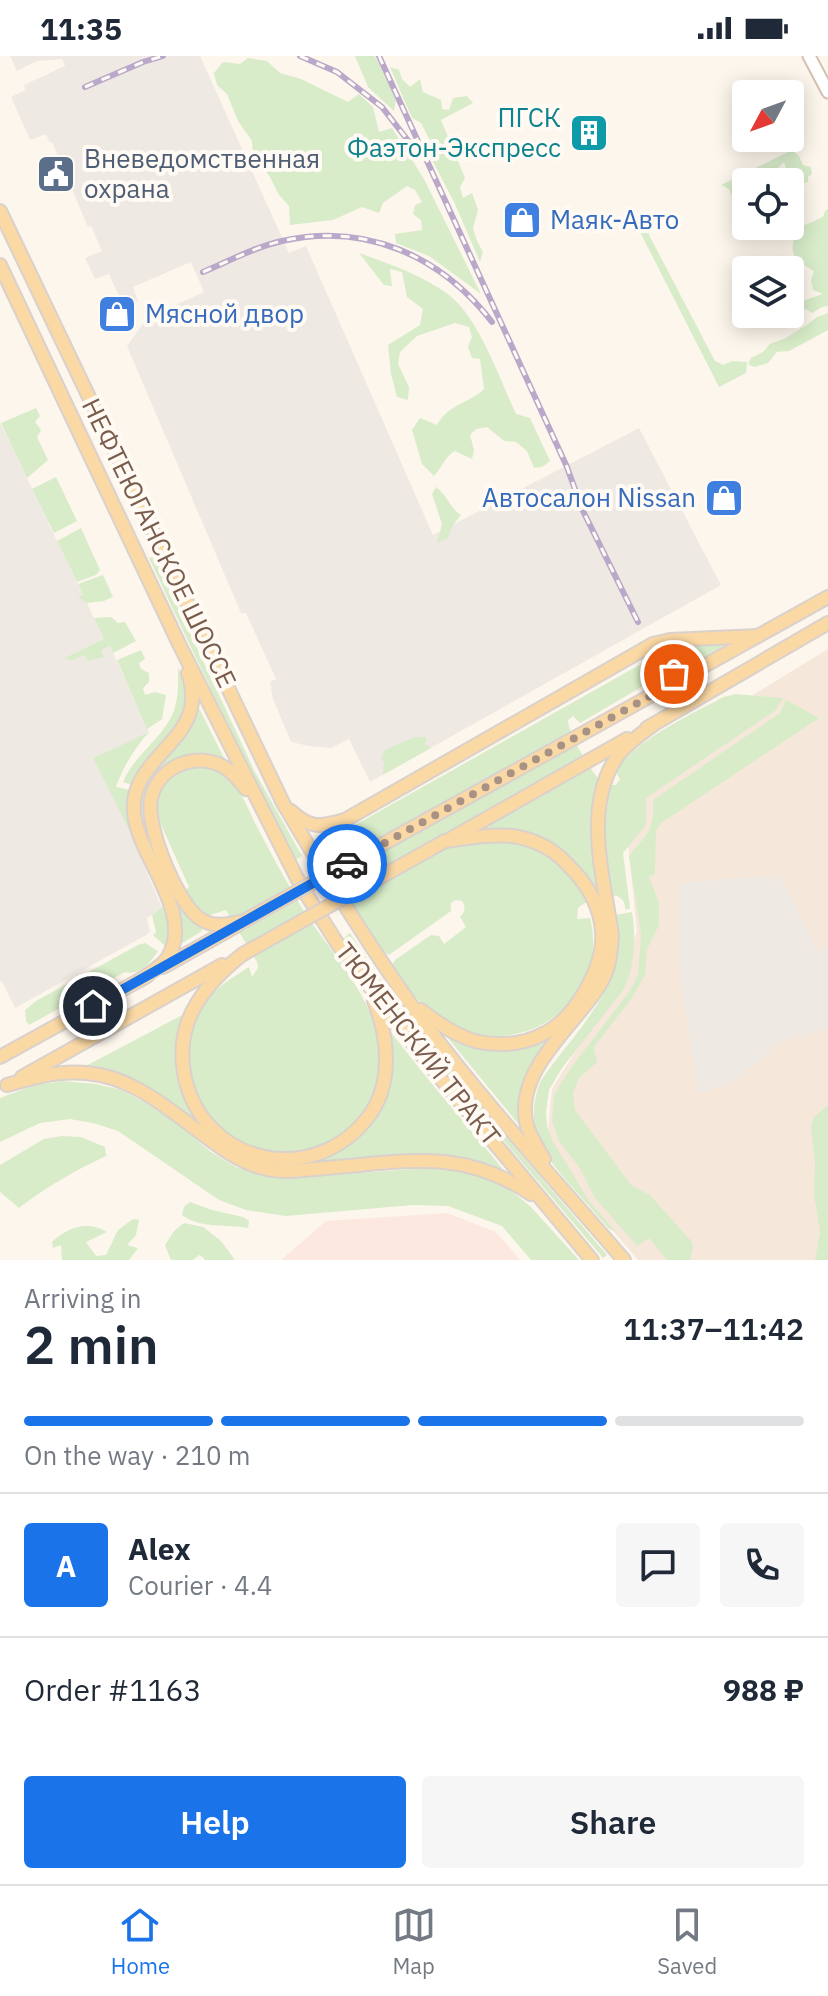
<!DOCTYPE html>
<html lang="en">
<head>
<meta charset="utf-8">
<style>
  :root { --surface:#fff; --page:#f6f6f7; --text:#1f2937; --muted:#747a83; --line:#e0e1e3; --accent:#1a73e8 }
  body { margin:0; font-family:"IBM Plex Sans",sans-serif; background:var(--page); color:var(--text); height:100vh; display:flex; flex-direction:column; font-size:30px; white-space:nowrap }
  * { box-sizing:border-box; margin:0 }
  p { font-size:26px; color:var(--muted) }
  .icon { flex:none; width:44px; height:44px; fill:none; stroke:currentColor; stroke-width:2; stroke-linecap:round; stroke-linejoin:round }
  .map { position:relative; height:1204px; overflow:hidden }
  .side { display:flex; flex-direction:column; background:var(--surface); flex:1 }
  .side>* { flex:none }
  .needle { width:52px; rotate:229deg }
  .tools { position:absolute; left:732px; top:24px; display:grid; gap:16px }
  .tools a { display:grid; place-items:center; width:72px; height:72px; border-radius:8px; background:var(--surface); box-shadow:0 4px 20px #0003; font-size:40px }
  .pin { position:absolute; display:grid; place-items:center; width:68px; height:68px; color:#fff; margin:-34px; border:4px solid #fff; border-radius:50%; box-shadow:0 2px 8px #0007 }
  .courier { position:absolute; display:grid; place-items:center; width:80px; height:80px; margin:-40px; border:6px solid #1a73e8; border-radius:50%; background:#fff; color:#222; box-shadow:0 2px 10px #0007 }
  .head em { font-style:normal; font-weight:600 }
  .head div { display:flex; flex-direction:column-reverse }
  .head { display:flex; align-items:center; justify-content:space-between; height:136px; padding:0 24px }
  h1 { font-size:52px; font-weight:600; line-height:60px }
  .bar { display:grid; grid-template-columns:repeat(4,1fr); gap:12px 8px; align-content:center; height:96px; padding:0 24px }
  .bar i { height:10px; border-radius:6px; background:var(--line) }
  .bar .current { background:var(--accent) }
  .bar p { grid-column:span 4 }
  .line { display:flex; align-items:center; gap:20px; padding:0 24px; border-top:2px solid var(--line) }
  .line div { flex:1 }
  .round { display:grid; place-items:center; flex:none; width:84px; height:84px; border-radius:8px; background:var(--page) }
  .primary-button { display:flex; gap:16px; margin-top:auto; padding:16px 24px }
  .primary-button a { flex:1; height:92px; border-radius:8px; background:var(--accent); color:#fff; font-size:32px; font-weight:600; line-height:92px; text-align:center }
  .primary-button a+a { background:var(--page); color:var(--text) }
  .status { display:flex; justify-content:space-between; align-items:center; height:56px; padding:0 40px; background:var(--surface); direction:ltr }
  .status svg { height:22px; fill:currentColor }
  .menu { display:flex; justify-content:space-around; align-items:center; height:112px; border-top:2px solid var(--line); background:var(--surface); font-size:22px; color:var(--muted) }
  .menu a { display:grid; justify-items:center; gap:4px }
  .menu .current { color:var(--accent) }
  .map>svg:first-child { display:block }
</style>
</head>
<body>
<div class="status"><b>11:35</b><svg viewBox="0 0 49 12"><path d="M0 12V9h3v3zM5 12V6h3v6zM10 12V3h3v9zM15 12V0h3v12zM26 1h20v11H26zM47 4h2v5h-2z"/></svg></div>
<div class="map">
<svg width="828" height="1204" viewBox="0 0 828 1204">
  <rect width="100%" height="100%" fill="#fdf6ec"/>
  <!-- residential -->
  <path fill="#f5e8da" d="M828,593V1204H638L546,1096L552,1033L613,935L637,876L621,720Z"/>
  <!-- commercial -->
  <path fill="#fde8e0" d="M447,1157L496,1176L520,1204H281L326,1165Z"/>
  <!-- industrial -->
  <g fill="#efe9e4">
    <path d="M10,0H200L289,197L306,190L433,479L639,372L721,529L370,726L349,683L331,692L309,690L291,686L273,643L270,626L276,623L246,557H241L127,290L144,266L156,258L204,236L191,206L133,231L138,245L124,251L109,218L95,223L85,202L102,195L91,170L88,171L52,86L50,87L46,78L30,84L11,41L25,34L24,29L65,10L62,3L37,5L17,15Z"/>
    <path d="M0,366L104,583L107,584L149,676L93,702L130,776L162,852L147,862L150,876L146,879L15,952L2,925L0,926Z"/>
    <path d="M780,820L817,895L828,889V973L783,984L734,1026L699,1037L681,929L678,828L721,823Z"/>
  </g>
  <!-- green -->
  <g fill="#d8ecc9">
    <path d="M355,0H375L396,43L394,55L368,31Z"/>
    <path d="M248,2L267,5L280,17L301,23L348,46L359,38L373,51L379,76L392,72L424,123L481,238L429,200L396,187L395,178L422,174L421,164L413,158L415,149L422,146L415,134L407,130L383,147L379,157L362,151L333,164L290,169L289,150L279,139L270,121L253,99L252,85L238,65L227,38L217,29L214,17L223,6L240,8Z"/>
    <path d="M390,11L399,14L402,23L410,31L420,23L423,36L441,44L442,53L449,54L453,42L467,40L473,47L441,64L465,122L460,131L463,142L472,137L478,154L473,172L477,185L483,196L480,206L455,148L430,100L435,94L421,67L412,62Z"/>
    <path d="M792,94L799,100L803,109L811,111L812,118L808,121V126L801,128L792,123L794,131L790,129V126H788L787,115L784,106L775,115L772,121L775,126H746V141L735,147L729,133L721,129Z"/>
    <path d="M828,153V250L822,251L812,257L806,253L800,255L805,261L801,267L791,271L781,258H790V253H797L805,244L823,238L813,234L811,224L814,215C791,202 788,196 798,172L823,161L825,155Z"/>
    <path d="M665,156L650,171L649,179L715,305L723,309L732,305L747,306L746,317L719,331L637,170Z"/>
    <path d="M359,197C390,208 422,219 449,239C479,262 500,324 516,358L530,362L550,405L542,411L534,412L527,395L516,386L504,385L487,371L476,373L470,379L474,394L472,403L455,395C445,400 442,412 434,420L422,408L412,374L420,362L437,369C449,347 469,348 484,333L480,303L472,302L468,291L472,281L469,271L455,267L417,280L400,296L398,308L409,331L408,344L397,341L391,318L388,289L420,269L423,253L407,241L402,216L390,213L392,230L384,229Z"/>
    <path d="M828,257V274L789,295L777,296L768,307L754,311L748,308L751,302L763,296L770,288L786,282L808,268L817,261Z"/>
    <path d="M36,352L40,360L35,366L41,374L37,381L48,404L27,422L1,367Z"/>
    <path d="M56,421L77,465L54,477L32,433Z"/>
    <path d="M436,431C447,439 450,452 461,459L453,469L447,483L437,487L442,468L432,438Z"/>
    <path d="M81,472L100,514L96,519L77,526L57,485Z"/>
    <path d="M154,500L255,716L302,800L296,804C244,704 196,603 149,502Z"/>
    <path d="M103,519L113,541L104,545L87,547L78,541L83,539L78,528Z"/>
    <path d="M111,561L118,567L125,566L136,585L113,597L110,590L101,594L104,601L88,605L85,599L71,605L65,602L104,583L94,562Z"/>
    <path d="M729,587L680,614C680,601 673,597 664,589Z"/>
    <path d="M141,594L145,603L139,607L141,613L149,617V626L143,632L145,639L155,636L166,639L162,663L147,673L117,604Z"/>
    <path d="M657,599C667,600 671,606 667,616L580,667L573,660L568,664C568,677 589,712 598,722C604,727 608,729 616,729L620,723L615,715C641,680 686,662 723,641L736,638L783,642L776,654L646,742V769L623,797L630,852L626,854C624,848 625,845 619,841C610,836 585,845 578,852L577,863L590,862C609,934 539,997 468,976C434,966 410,938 392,909L395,904L431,879L439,880L444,888L466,871L460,861C465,856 466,852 462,845L456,844L451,847V855L389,899L384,896L334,820C326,800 331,786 348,773Z"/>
    <path d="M178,611C181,619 185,627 186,636C190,671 144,698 132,729L123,726C134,699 162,683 173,657C179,642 178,627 178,611Z"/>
    <path d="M786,644L819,662L661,767L656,775L655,818L649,821L659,847V869L647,893L645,919L632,942L594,991L597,1006L579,1022L573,1037L575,1054L631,1129L650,1139L692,1186L693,1191L690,1204H667L649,1182L637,1190L595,1142L579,1111L559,1085L552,1065L554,1040L561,1027L573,1009L629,936L638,919L641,878L629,800C647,777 655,775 653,744L780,657Z"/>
    <path d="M197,648L225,704L224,706C206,698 192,698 174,707C137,725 142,757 154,791C147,777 140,764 140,748C140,723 182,670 197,648Z"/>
    <path d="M149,676C134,693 124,709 116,731L130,734C129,745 133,768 130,776L93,702Z"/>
    <path d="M415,681H427L425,688L431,692L383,719L384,707L381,702L385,694Z"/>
    <path d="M201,710C214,713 225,717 233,727C243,739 249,755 256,769C270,796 285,823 300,849C337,909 413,976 365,1053C356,1067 342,1084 326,1089C311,1095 289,1101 273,1098C223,1087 186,1047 189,995C190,975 197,956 210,940C221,928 235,920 249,911L252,921L258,912L257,906L226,854L207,860L200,868L202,875L181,888L165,890L153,879L156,876L152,859L189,831L158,762L157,752L158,740L170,722L180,715Z"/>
    <path d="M632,856C636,881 635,910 624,933L562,1012L549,1034L546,1055L547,1070L552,1084L589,1145L617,1177L608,1172C596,1158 583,1143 570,1129C541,1095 524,1072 540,1026C562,993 602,953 612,916C618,897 617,878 616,859Z"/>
    <path d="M350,877L396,947L435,997L607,1199L603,1202L433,1001L393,952L344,882Z"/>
    <path d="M145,887L158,895C150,907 140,920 125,916L29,969L26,965L25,954L36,945L138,889Z"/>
    <path d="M186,957C175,982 173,1013 183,1039C188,1054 199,1065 209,1077L123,1020L102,1013L84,1011Z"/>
    <path d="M558,973L541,1002L525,1076L443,976L489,991Z"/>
    <path d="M389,974L427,1022L507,1118L480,1107L447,1101L288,1110L269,1108H291L314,1104L329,1100L342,1093L353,1084L379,1052Z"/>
    <path d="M63,1025L96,1028L122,1034L147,1048L176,1067L211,1096L236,1111L262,1119L288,1122L428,1112H454L482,1120L508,1132L531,1151L579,1204H531L502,1170L448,1150L413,1149L286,1160L246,1154L219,1144L118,1075L93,1067L70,1063L40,1067L0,1086V1042L35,1029Z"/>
    <path d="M828,1049V1204H815L820,1176L814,1138L815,1107L811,1070L814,1061Z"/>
    <path d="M62,1080L81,1081L105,1091L106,1100C76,1114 46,1131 19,1152L0,1136V1109L44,1083Z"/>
    <path d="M190,1146L212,1154L243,1161L249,1165L248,1172C226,1168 201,1173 182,1159L184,1151Z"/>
    <path d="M133,1163L139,1164L136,1179L127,1189L138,1192L129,1204H62L61,1189L53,1192L52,1186C68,1171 87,1164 107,1176L86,1186L96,1200L106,1199L118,1174Z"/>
    <path d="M184,1167L203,1171L221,1185L235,1204H204V1202L199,1199L193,1204H171L165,1189L174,1175Z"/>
  </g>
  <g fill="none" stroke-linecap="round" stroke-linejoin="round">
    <defs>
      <path id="secondary" d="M809,0L828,36"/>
      <g id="primary">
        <path d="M0,155L283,747C328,824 375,900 428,972C489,1053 558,1127 624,1204"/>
        <path d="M0,209L180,590L301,830L339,890L426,1005L592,1204"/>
        <path d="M649,595L664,594C678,604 678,616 667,629"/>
        <path d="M647,672L828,567"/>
        <path d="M580,679L828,541"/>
        <path d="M291,755C310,773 321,771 345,764L653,588L670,584L758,580"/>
        <path d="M452,782L627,683"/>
        <path d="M323,812C322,793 332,779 344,765"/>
        <path d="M244,865C230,868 215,872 202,864C178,851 145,769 151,743C158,710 196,695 224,711C232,716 240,725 246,733"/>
        <path d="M243,898C225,912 209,927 197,947C184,968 180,993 184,1017C201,1110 317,1134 371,1057C393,1024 388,980 374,945"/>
        <path d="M163,911L238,869"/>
        <path d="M140,924C149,917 162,911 168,901C195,857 138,801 134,757C129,708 188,689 192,646C193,636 191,626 188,617"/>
        <path d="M421,954C438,967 457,981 479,986C501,990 525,988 545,977C576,961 605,910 602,875C600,849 588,829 570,811C555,794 535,783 512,780C490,778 468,782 445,785"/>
        <path d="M0,1001L147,920"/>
        <path d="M22,1021L222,909"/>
        <path d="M7,1029C19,1026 30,1022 42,1020C110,1006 145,1035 197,1074C216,1088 235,1104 259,1111C281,1118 303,1114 325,1112C404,1106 461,1091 531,1138"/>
        <path d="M544,1103C538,1093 531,1081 527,1070C512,1011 581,967 604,921C610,908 611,893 612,879C604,823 581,746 620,697C629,686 641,678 653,669"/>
      </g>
    </defs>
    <!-- secondary casing -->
    <use href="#secondary" stroke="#d6c0b0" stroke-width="15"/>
    <!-- primary casing -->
    <use href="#primary" stroke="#dad1cd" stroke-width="16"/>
    <!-- secondary -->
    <use href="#secondary" stroke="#fff" stroke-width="11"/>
    <!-- primary -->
    <use href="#primary" stroke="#fbd9a5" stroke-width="12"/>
    <defs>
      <g id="rail">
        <path d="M300,0L337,16L382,51L413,91"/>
        <path d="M379,0L567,411L582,453L638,566"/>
        <path d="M85,31L143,6L163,0"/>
        <path d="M203,216C229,205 255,191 282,185C366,166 441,200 492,266"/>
      </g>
    </defs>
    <!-- rail casing -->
    <use href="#rail" stroke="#b9a8c9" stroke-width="6"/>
    <!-- rail -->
    <use href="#rail" stroke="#fffaf3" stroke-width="3" stroke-dasharray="9" stroke-linecap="butt"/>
    <defs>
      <g id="primary-bridge">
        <path d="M244,865L580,679"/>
        <path d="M243,898L445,785"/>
      </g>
    </defs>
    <!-- primary-bridge casing -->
    <use href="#primary-bridge" stroke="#dad1cd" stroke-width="16" stroke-linecap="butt"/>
    <!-- primary-bridge -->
    <use href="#primary-bridge" stroke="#fbd9a5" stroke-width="12"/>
  </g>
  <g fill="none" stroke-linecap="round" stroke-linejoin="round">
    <!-- done -->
    <path stroke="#a89285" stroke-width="8" stroke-dasharray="0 14.4" d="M347,808L663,633L674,618"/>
    <!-- route -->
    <path stroke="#1a73e8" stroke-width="10" d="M93,950L347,808"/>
  </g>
  <!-- icons -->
  <defs>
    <symbol id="building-square" viewBox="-11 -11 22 22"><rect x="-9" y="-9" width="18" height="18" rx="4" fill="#0f9aa8" stroke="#fffaf3"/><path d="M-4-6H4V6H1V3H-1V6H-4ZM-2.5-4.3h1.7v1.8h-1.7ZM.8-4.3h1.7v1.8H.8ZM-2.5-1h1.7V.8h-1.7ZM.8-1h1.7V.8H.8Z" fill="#fff"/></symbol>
    <symbol id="civic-square" viewBox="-11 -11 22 22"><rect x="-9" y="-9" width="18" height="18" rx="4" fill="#5c6f8a" stroke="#fffaf3"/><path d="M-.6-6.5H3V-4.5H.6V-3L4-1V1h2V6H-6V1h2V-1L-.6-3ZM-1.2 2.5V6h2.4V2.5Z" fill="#fff"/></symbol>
    <symbol id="shop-square" viewBox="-11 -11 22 22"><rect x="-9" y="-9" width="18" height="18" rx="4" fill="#3f7fe0" stroke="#fffaf3"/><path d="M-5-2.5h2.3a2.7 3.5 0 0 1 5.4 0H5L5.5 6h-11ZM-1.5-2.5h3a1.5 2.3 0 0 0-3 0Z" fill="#fff"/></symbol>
  </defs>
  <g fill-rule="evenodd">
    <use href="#building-square" x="567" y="55" width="44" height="44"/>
    <use href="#civic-square" x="34" y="96" width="44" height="44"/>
    <use href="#shop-square" x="500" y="142" width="44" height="44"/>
    <use href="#shop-square" x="95" y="236" width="44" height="44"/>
    <use href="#shop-square" x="702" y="420" width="44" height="44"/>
  </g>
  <g text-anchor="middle" stroke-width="8" stroke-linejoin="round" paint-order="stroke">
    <!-- culture labels -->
    <g font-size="26" fill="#0d838f" stroke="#fffaf3" text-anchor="end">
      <text x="561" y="71">ПГСК<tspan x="561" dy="30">Фаэтон-Экспресс</tspan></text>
    </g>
    <!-- service labels -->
    <g font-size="26" fill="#4e5e75" stroke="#fffaf3" text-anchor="start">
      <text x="84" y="112">Вневедомственная<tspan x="84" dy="30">охрана</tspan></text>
    </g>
    <!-- shop labels -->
    <g font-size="26" fill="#366cbe" stroke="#fffaf3" text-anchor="start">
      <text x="550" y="173">Маяк-Авто</text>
      <text x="145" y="267">Мясной двор</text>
      <text x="696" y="451" text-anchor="end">Автосалон Nissan</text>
    </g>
    <!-- street labels -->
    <g font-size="26" fill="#7a5c4d" stroke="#fffaf3">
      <text transform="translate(159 487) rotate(64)" y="9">НЕФТЕЮГАНСКОЕ ШОССЕ</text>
      <text transform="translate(418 988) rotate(52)" y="9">ТЮМЕНСКИЙ ТРАКТ</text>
    </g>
  </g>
</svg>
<div class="tools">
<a><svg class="needle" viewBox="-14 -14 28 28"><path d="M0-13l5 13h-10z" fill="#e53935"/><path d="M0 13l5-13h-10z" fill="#747a83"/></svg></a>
<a><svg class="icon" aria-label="locate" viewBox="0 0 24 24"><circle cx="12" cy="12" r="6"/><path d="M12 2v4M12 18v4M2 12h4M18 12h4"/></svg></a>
<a><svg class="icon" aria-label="layers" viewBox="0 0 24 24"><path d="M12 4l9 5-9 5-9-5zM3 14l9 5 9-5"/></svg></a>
</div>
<div class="pin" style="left:674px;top:618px;background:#ea580c"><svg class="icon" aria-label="bag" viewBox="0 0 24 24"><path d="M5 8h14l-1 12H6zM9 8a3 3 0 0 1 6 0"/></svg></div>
<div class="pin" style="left:93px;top:950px;background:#1f2937"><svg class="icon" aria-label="home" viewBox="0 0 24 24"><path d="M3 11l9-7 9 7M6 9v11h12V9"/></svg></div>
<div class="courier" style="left:347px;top:808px"><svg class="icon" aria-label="car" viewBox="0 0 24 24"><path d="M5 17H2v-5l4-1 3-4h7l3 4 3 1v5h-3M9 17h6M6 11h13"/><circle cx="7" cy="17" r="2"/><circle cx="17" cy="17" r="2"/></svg></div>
</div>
<section class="side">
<div class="head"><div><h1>2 min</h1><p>Arriving in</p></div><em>11:37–11:42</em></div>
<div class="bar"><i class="current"></i><i class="current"></i><i class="current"></i><i></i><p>On the way · 210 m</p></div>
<div class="line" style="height:144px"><b class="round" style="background:var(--accent);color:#fff">A</b><div><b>Alex</b><p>Courier · 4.4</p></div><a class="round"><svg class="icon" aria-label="chat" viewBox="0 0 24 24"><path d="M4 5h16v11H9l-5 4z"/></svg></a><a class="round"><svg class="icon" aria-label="phone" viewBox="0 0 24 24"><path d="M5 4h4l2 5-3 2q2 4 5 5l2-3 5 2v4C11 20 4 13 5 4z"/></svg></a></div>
<div class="line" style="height:104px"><div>Order #1163</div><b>988 ₽</b></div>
<div class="primary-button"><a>Help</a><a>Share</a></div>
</section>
<nav class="menu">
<a class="current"><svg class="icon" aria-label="home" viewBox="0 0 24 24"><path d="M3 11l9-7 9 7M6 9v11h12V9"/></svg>Home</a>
<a><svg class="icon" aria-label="map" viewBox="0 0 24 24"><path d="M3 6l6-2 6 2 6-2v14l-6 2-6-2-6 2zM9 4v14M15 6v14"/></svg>Map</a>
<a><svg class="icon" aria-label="saved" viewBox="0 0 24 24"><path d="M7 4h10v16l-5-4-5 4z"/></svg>Saved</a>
</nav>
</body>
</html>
